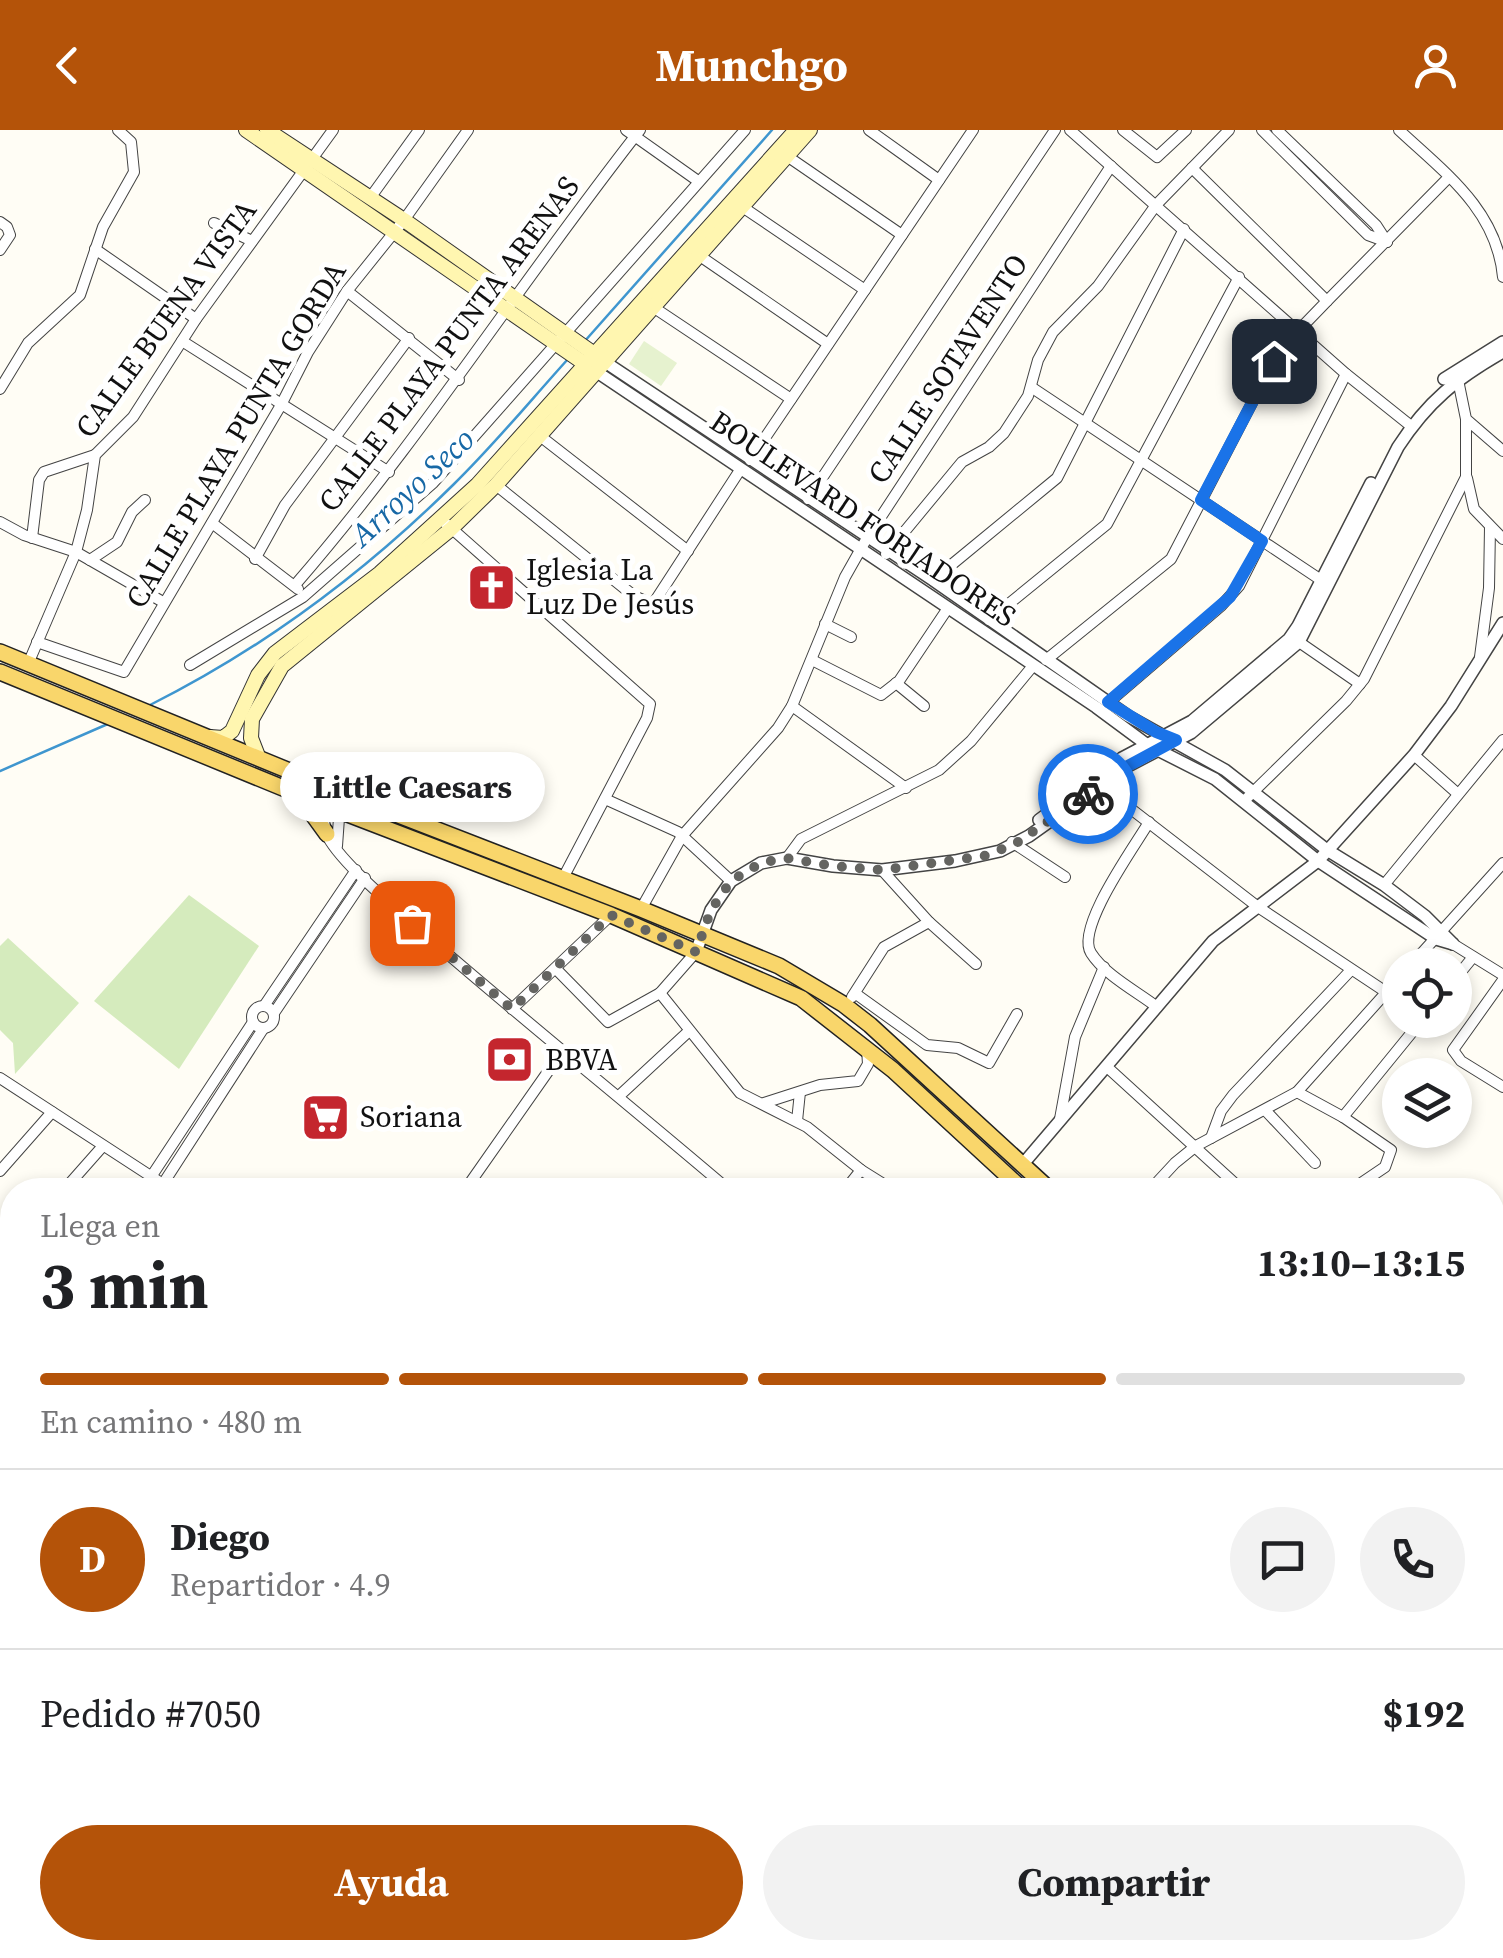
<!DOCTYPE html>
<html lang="es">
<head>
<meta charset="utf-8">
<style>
  :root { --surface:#fff; --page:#f2f2f2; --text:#202124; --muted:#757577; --line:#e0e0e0; --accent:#b45309 }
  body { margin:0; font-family:"Source Serif 4",serif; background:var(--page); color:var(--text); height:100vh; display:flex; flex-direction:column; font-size:38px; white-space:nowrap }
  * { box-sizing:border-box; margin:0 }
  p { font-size:32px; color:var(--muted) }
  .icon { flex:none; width:55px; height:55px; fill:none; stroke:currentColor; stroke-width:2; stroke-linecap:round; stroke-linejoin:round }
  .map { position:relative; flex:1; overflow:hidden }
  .drawer { position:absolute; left:0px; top:1048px; width:1505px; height:782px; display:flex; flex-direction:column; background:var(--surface); border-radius:40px 40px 0 0; box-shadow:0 5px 15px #0003 }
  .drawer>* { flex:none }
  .controls { position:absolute; left:1382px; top:818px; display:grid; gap:20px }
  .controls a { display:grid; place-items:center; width:90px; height:90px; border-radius:50%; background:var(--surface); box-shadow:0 5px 15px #0003; font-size:50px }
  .pin { position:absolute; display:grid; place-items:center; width:85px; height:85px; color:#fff; margin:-42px; border-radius:20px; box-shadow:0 5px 15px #0006 }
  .courier { position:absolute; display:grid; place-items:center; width:100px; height:100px; margin:-50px; border:8px solid #1a73e8; border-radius:50%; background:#fff; color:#222; box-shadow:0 2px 12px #0007 }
  .bubble { position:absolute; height:70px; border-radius:35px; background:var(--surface); box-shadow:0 5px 15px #0003; font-size:32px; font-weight:700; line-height:70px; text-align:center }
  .summary em { font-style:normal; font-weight:700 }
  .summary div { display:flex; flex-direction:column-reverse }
  .summary { display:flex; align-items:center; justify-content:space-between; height:170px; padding:0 40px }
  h1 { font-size:65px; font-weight:700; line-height:75px }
  .bar { display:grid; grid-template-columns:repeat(4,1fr); gap:15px 10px; align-content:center; height:120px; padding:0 40px }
  .bar i { height:12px; border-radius:8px; background:var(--line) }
  .bar .active { background:var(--accent) }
  .bar p { grid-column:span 4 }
  .line { display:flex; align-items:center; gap:25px; padding:0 40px; border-top:2px solid var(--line) }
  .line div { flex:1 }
  .round { display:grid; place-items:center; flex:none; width:105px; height:105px; border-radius:52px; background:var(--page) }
  .button { display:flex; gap:20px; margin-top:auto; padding:20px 40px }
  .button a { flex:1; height:115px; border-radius:60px; background:var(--accent); color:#fff; font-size:40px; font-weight:700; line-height:115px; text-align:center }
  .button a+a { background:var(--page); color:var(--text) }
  header { display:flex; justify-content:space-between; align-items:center; height:130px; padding:0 40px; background:var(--accent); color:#fff; font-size:45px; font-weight:700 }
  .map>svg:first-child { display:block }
</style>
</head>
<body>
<header><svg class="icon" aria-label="back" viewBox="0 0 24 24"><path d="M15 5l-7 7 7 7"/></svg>Munchgo<svg class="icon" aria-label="person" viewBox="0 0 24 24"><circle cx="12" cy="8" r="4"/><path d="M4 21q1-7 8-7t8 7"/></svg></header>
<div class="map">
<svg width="1503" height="1828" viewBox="0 0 1503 1828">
  <rect width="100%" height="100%" fill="#fffdf5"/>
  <!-- farmland -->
  <path fill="#f6f3d4" d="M1,1137L12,1148V1387L0,1402Z"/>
  <!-- green -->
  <g fill="#d5ebbd">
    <path d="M189,765L259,816L179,939L94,871Z"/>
    <path d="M8,808L79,873L15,944L13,913L0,900V816Z"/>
  </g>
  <!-- pitch -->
  <path fill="#e6f2cf" d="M644,211L677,233L661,256L629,234Z"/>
  <!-- water -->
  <path fill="#b9e0f7" stroke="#3f96cf" stroke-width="2.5" d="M0,1775L12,1782V1818H69L86,1828H0Z"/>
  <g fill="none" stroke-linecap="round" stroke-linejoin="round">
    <!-- stream -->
    <g stroke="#3f96cf" stroke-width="2.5">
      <path d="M584,212L772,0"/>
      <path d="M150,575C262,519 365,442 454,354C494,315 530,271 568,229"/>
      <path d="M0,641L110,593"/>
    </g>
    <defs>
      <g id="minor">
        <path d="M626,0L698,51"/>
        <path d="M869,0L939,50"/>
        <path d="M1070,0L1346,244L1411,296"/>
        <path d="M1123,0L1157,27L1186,0"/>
        <path d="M1262,0L1368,105L1387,112"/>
        <path d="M1277,0L1376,95L1387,112"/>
        <path d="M1399,0C1444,42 1497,80 1503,147"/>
        <path d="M784,24L902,105"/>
        <path d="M1192,38L1327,171L1298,201"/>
        <path d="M370,68L419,0"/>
        <path d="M741,76L865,160"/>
        <path d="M0,92L7,97L10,105L0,120"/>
        <path d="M214,93L252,111"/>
        <path d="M95,119L196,189"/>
        <path d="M694,122L828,214"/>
        <path d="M347,161L459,250"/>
        <path d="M1327,171L1449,47"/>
        <path d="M653,177L791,269"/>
        <path d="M182,211L389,342"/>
        <path d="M1457,245L1466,289L1503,321"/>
        <path d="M1031,257L1321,450"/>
        <path d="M0,259L28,213L80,165L103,97L134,42L131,12L118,0"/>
        <path d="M540,306L688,421"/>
        <path d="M750,330L973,0"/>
        <path d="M1467,348L1474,379L1503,409"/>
        <path d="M496,355L634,466L650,473L655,471L740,340"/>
        <path d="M808,369L1055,0"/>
        <path d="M442,390L650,574L647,588L562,750"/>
        <path d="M0,392L24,405L76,422L163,472"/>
        <path d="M212,393L298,459"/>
        <path d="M32,408L39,350L44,342L95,325"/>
        <path d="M886,424L962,332L989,317L1004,303L1028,266L1038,230L1053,202L1098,156L1156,75L1229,0"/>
        <path d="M255,429L285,375L409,208"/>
        <path d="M90,430L117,412L132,382L145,370"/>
        <path d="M933,450L1057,348L1184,99"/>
        <path d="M295,455C420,311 522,150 640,0"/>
        <path d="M989,490L1107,394L1239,147"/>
        <path d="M825,494L851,507"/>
        <path d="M37,512L124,542L281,275L308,222L347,161L404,90L468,0"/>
        <path d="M1299,512L1360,554"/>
        <path d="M1480,527L1489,458L1490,397"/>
        <path d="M812,530L881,565L899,551L948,478"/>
        <path d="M1046,530L1171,429L1292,196"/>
        <path d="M28,534L76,422L87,380L95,325L133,287L196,189L333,0"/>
        <path d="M190,535L303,467L433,353L745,0"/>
        <path d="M896,553L924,576"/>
        <path d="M1109,572L1221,476L1239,456L1346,244"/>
        <path d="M792,576L906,658"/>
        <path d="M1414,625L1458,664"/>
        <path d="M1100,655L1258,777L1386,862"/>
        <path d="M332,658C329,671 321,689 326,703C337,730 398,780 421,801C522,889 627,973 729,1060"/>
        <path d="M605,669L678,702L731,751"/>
        <path d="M1244,671L1346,571L1364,549L1466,347V289"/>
        <path d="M1149,692C1135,716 1075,798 1091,823C1105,845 1136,861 1157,877"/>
        <path d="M1012,712L1065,747"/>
        <path d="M337,716L339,688L347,664"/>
        <path d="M787,728L801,709L939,640L971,611L1032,537"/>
        <path d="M882,740L929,792L976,834"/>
        <path d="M1384,755L1503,610"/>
        <path d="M641,779L682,706L778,598L792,576L845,447L867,408L1111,36"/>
        <path d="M1453,814L1503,845"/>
        <path d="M1411,835L1503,733"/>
        <path d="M556,839L608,892L660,863L696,822"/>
        <path d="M1455,849L1473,827"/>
        <path d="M1503,850L1453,920L1461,931L1503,957"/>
        <path d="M660,863L740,963L807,997L861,1040L893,1060"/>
        <path d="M856,864L927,915L958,918L989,933L1017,884"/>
        <path d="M852,867L884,817L929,792"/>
        <circle cx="263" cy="887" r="11"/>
        <path d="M264,876L356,740"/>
        <path d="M512,879L611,785"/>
        <path d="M274,883L365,748"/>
        <path d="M1107,937L1242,1060"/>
        <path d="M0,948L172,1060"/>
        <path d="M1297,962L1343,987L1391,1020L1385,1037L1351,1060"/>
        <path d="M619,966L688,902"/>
        <path d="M764,973L820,955L858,951L868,934L867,919"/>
        <path d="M1265,980L1315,1033"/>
        <path d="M1343,987L1422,890"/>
        <path d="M1060,989L1075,907L1104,837"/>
        <path d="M797,991L800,962"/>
        <path d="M1211,1008L1221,981L1233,965L1351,840"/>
        <path d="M0,1041L52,982"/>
        <path d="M64,1060L102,1017"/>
        <path d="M150,1060L151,1047L253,892"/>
        <path d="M159,1060L263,899"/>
        <path d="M465,1060L561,923"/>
        <path d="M845,1060L861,1040"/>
        <path d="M1150,1060L1175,1033L1196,1016L1297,962L1400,847"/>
        <path d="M0,1094L12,1105"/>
        <path d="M1492,1166L1503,1155"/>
        <path d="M1492,1222L1503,1227"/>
        <path d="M1493,1264L1503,1248"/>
        <path d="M1492,1357L1503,1350"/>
        <path d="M1492,1361L1503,1365"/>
        <path d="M0,1439L12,1448"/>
        <path d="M1492,1719L1503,1709"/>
        <path d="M153,1818L160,1828"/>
        <path d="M575,1818L582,1828"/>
        <path d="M724,1818L731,1828"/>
        <path d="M805,1818L811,1828"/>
        <path d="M879,1818L887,1828"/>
        <path d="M956,1818L965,1828"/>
        <path d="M1041,1818L1051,1828"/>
        <path d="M1126,1818L1135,1828"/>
        <path d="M1208,1818L1217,1828"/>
        <path d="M1296,1818L1305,1828"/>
        <path d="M1384,1818L1392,1828"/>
        <path d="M198,1828L217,1818"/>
        <path d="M532,1828L557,1818"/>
        <path d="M658,1828L672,1819"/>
        <path d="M1354,1828L1366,1818"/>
      </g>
      <g id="tertiary">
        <path d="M605,232L933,450L1128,586L1225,640L1327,720L1384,755L1425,786L1453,814"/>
        <path d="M597,242L1096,577L1146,614L1215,649L1318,731L1436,809L1453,814"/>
        <path d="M1444,249L1503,212"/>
        <path d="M1039,690L1122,628L1192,591L1289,509L1298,496L1371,353"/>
        <path d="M696,822L711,780L731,751L761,733L787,728L833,736L882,740L955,731L1000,721L1029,706L1126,637L1191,603L1299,512L1398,317C1428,271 1456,249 1503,222"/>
        <path d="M1023,1034L1213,811L1318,731L1414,625L1451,576L1503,493"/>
      </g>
      <g id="secondary">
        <path d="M246,0L591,238"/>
        <path d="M267,0L404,90L600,228"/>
        <path d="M210,607L223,608L232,601L258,545L275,523L380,443L477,355L796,0"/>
        <path d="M258,626L251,608L252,589L282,536L451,399L496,355L810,0"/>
      </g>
      <g id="primary">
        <path d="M0,522L360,670L641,779L779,836L843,874L870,895L1050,1060"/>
        <path d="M0,542L327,676L611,785L801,868L893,940L1023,1060"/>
        <path d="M298,664L327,704"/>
        <path d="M1492,1469L1503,1479"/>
        <path d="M1492,1492L1503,1502"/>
      </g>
    </defs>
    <!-- minor casing -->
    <use href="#minor" stroke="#444" stroke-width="12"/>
    <!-- tertiary casing -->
    <use href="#tertiary" stroke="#444" stroke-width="14"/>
    <!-- secondary casing -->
    <use href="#secondary" stroke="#333" stroke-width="16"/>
    <!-- primary casing -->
    <use href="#primary" stroke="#222" stroke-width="18"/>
    <!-- minor -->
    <use href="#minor" stroke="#fff" stroke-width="10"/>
    <!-- tertiary -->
    <use href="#tertiary" stroke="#fff" stroke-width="11"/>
    <!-- secondary -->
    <use href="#secondary" stroke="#fff6b0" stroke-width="14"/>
    <!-- primary -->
    <use href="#primary" stroke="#f9d66b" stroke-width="15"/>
  </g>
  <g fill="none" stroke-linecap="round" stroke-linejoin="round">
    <!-- done -->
    <path stroke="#646461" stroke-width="10" stroke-dasharray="0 18" d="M412,793L512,879L611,785L696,822L711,780L731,751L761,733L786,728L833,736L882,740L984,726L1015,714L1088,664"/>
    <!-- route -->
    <path stroke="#1a73e8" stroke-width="12" d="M1088,664L1126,637L1176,610L1156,602L1108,572L1230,467L1262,411L1201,370L1274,231"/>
  </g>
  <!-- icons -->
  <defs>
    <symbol id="church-square" viewBox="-11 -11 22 22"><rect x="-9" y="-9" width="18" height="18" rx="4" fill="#c4262e" stroke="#fff"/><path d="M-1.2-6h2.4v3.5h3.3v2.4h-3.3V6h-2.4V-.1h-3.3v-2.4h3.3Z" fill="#fff"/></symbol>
    <symbol id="bank-square" viewBox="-11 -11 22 22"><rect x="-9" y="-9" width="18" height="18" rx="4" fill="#c4262e" stroke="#fff"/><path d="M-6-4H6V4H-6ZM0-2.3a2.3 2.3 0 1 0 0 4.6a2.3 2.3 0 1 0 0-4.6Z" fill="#fff"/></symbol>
    <symbol id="supermarket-square" viewBox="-11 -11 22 22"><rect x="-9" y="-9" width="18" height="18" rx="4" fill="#c4262e" stroke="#fff"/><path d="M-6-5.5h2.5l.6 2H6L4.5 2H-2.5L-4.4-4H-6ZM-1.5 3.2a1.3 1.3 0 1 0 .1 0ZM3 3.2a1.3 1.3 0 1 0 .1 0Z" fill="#fff"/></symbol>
  </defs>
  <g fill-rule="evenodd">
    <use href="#church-square" x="464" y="430" width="55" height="55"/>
    <use href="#bank-square" x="482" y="902" width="55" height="55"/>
    <use href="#supermarket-square" x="298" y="960" width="55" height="55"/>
  </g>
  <g text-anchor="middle" stroke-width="10" stroke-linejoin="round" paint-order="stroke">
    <!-- street labels -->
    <g font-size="30" fill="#111" stroke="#fff">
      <text transform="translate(166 189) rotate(-54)" y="10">CALLE BUENA VISTA</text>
      <text transform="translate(449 214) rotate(-53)" y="10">CALLE PLAYA PUNTA ARENAS</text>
      <text transform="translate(948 239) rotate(-57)" y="10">CALLE SOTAVENTO</text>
      <text transform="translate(236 305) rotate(-59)" y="10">CALLE PLAYA PUNTA GORDA</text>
      <text transform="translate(863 389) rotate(34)" y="10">BOULEVARD FORJADORES</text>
    </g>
    <!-- poi labels -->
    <g font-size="30" fill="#111" stroke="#fff" text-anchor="start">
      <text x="526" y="450">Iglesia La<tspan x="526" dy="34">Luz De Jesús</tspan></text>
      <text x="545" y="940">BBVA</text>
      <text x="360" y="997">Soriana</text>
    </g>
    <!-- water labels -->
    <g font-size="32" font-style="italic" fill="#1768a6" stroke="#fff">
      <text transform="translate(412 357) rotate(-43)" y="11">Arroyo Seco</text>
    </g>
  </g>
</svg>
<div class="controls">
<a><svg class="icon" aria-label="locate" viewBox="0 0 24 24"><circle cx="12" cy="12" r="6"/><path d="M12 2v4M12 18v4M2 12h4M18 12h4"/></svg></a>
<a><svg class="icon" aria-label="layers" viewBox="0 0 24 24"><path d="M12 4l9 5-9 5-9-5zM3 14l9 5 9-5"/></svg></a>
</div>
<div class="pin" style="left:412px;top:793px;background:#ea580c"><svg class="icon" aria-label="bag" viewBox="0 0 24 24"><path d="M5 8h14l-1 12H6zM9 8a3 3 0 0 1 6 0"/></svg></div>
<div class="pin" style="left:1274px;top:231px;background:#1f2937"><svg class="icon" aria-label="home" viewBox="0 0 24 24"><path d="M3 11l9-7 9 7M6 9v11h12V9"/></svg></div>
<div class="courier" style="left:1088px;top:664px"><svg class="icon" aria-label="bike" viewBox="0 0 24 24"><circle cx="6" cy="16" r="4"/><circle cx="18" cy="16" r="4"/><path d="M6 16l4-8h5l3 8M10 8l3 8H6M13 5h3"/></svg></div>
<div class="bubble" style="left:280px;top:622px;width:265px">Little Caesars</div>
<section class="drawer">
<div class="summary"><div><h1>3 min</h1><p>Llega en</p></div><em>13:10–13:15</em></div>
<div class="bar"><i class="active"></i><i class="active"></i><i class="active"></i><i></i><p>En camino · 480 m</p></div>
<div class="line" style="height:180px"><b class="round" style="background:var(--accent);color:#fff">D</b><div><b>Diego</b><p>Repartidor · 4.9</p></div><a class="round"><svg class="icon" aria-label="chat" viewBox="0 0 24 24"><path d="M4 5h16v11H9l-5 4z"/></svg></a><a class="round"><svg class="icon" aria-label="phone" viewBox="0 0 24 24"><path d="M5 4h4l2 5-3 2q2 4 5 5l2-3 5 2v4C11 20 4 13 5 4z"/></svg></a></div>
<div class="line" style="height:130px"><div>Pedido #7050</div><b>$192</b></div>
<div class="button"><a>Ayuda</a><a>Compartir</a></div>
</section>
</div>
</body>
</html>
